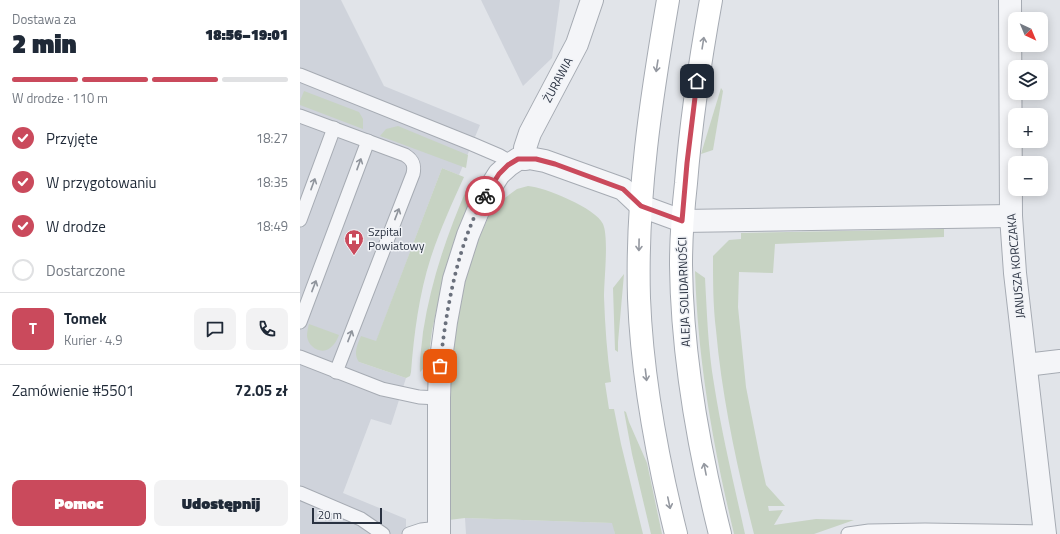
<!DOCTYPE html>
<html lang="pl">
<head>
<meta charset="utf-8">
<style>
  :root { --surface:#fff; --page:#f2f2f3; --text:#1f2937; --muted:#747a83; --line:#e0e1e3; --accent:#ca4a5c }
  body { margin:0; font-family:"Titillium Web",sans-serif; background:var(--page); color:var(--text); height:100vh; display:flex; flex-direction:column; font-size:15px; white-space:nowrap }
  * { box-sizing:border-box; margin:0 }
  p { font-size:13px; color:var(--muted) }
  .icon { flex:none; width:22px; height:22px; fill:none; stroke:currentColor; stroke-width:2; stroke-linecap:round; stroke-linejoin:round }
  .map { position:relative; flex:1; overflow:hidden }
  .side { display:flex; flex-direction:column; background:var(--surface); width:300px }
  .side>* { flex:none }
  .needle { width:26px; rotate:136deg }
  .tools { position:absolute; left:708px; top:12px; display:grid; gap:8px }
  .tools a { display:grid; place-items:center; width:40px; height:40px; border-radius:8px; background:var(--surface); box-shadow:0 2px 10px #0003; font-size:20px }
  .scale { position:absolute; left:12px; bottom:10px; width:70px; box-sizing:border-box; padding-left:4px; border:2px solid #2a3241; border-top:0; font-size:11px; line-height:14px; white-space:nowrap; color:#2a3241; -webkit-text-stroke:3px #f1f3f7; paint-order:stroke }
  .pin { position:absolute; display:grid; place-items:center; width:34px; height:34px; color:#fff; margin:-17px; border-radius:8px; box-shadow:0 2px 6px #0006 }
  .courier { position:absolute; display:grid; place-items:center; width:40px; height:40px; margin:-20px; border:3px solid #ca4a5c; border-radius:50%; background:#fff; color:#222; box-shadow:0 1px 5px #0007 }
  .overview em { font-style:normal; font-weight:800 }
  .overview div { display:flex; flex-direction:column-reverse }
  .overview { display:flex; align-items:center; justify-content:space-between; height:68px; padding:0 12px }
  h1 { font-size:26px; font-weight:800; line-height:30px }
  .bar { display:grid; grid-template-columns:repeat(4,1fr); gap:6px 4px; align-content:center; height:48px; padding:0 12px }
  .bar i { height:5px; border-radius:3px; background:var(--line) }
  .bar .active { background:var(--accent) }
  .bar p { grid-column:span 4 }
  .line { display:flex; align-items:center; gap:10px; padding:0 12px; border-top:1px solid var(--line) }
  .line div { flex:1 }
  .round { display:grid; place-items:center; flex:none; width:42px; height:42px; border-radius:8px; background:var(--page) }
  ol { padding:0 12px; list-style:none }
  li { display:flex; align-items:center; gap:12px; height:44px }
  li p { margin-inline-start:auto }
  li .icon { padding:4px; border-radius:50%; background:var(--accent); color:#fff; stroke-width:4 }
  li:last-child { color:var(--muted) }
  li i { width:22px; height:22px; border:2px solid var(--line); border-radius:50% }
  .action { display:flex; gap:8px; margin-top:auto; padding:8px 12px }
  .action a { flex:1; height:46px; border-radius:8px; background:var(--accent); color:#fff; font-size:16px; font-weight:800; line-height:46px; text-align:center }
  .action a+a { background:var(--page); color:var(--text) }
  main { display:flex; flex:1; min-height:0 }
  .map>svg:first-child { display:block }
</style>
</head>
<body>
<main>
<section class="side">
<div class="overview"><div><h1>2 min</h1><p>Dostawa za</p></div><em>18:56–19:01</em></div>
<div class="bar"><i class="active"></i><i class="active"></i><i class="active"></i><i></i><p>W drodze · 110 m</p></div>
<ol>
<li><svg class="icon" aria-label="check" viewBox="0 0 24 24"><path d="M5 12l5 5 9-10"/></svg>Przyjęte<p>18:27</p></li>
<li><svg class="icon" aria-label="check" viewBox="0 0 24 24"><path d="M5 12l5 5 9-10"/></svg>W przygotowaniu<p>18:35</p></li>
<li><svg class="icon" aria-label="check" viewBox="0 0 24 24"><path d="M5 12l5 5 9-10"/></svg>W drodze<p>18:49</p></li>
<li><i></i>Dostarczone</li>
</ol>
<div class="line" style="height:72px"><b class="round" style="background:var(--accent);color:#fff">T</b><div><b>Tomek</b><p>Kurier · 4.9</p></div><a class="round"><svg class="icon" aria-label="chat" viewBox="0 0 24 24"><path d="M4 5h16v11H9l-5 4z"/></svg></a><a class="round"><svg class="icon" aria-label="phone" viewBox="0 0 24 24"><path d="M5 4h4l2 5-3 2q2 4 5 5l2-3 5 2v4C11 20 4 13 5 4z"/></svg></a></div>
<div class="line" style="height:52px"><div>Zamówienie #5501</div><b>72.05 zł</b></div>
<div class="action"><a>Pomoc</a><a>Udostępnij</a></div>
</section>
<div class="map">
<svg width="760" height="534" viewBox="0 0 760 534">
  <rect width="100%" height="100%" fill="#e1e4e9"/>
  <!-- built -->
  <g fill="#cfd3db">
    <path d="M0,0H41L84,86L180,125L159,175L142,168L76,342L59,362L106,378L91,425L71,419L43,493L106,519V534H0Z"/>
    <path d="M181,0H260L252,58L223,86Z"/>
    <path d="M165,518L313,523L315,534H166Z"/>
  </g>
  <!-- green -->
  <g fill="#c7d3c3">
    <path d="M421,88L423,91L413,150L401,154Z"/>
    <path d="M4,91L59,112L63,119V129L0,105V101Z"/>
    <path d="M98,126L168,155L166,168L80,136L86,129Z"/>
    <path d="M142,168L164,177C152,203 140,230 131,257C119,294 114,334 111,372L110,376L106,378L59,362C53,354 57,345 61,336L76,341Z"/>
    <path d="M171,183L177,186L160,226L145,269L132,331L128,361L127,365L120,372C119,359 122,345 123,332C131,281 147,234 168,186Z"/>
    <path d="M228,186C244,187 296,208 303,224C309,238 304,279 304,297C305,326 307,354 311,382L305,383L309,409H314L321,444L343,534H315L312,523L165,518L149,520V385L153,342L163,287L168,268L180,236L195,202L198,198L202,200L217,189Z"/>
    <path d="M644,229V237L475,244L473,273L439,272L438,307L446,387L460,458L466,485L485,506H468L469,511L483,510L474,525L516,519L554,520L514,534H454C437,467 422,398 416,330C413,305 413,281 413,256L429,240L441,239V233Z"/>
    <path d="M395,271L405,278C407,313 408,349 414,384C422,435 434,484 445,534H434C413,445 398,363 395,271Z"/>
    <path d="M324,274L318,342V352L315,350L313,288Z"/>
    <path d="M9,324L39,335C37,340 35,344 30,348C21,355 8,347 7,336C7,332 8,328 9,324Z"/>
    <path d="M324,411L326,412L329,422L347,463L362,534H351L332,454Z"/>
  </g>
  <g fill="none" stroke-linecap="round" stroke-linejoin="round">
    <defs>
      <g id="lane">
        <path d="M0,75L172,144L200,156L212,163"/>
        <path d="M0,116L105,155C113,160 115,165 113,174L36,372"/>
        <path d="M0,220L34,128"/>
        <path d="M0,322L68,141"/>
        <path d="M0,357L82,389L119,397L139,398"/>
        <path d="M0,493L61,519L83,534"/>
        <path d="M109,534L121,530L139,528"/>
        <path d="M548,534L569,531L625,530L745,532"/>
      </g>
      <g id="street">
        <path d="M710,0L711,216L715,273L745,534"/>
        <path d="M225,159V148L230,133L277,44L292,0"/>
        <path d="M726,365L760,361"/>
        <path d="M139,534V398L140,366L146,322L154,279L168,235L183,199L199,174L209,165L218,159L229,158L245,161L323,189L341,206L382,221L711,216"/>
      </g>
      <g id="secondary">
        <path d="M368,0C351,99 336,197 339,298C342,377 357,457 376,534"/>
        <path d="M411,0C400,61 391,121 386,183C383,210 381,237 381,265C382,356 398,446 420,534"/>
      </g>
    </defs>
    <!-- lane casing -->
    <use href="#lane" stroke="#a6abb3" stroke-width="15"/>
    <!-- street casing -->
    <use href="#street" stroke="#a6abb3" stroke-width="24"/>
    <!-- secondary casing -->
    <use href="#secondary" stroke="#a6abb3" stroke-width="24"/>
    <!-- lane -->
    <use href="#lane" stroke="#f4f5f8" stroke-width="13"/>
    <!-- street -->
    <use href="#street" stroke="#f4f5f8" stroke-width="22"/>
    <!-- secondary -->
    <use href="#secondary" stroke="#fff" stroke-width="22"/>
  </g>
  <!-- one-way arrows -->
  <defs><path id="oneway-shaft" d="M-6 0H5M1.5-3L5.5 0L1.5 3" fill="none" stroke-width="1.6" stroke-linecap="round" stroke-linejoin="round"/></defs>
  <g stroke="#9498a0">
    <use href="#oneway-shaft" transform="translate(403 43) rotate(-81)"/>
    <use href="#oneway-shaft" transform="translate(357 66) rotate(99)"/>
    <use href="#oneway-shaft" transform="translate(339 245) rotate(91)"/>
    <use href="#oneway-shaft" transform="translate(346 375) rotate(83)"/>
    <use href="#oneway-shaft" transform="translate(405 469) rotate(-101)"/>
    <use href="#oneway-shaft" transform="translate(369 503) rotate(78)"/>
  </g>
  <g stroke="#8f949c">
    <use href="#oneway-shaft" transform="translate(59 164) rotate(-70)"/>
    <use href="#oneway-shaft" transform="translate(13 184) rotate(-70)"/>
    <use href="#oneway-shaft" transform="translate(97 214) rotate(-69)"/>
    <use href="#oneway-shaft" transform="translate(14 286) rotate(-69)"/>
    <use href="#oneway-shaft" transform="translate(50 336) rotate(-69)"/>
  </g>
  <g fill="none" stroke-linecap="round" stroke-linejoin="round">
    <!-- done -->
    <path stroke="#6a707c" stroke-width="4" stroke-dasharray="0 7.2" d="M140,366C146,311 157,244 185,196"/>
    <!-- route -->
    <path stroke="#ca4a5c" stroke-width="5" d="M185,196L199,174L208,165L218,159H236L255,164L323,189L341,206L382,221L387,163L397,81"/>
  </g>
  <!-- icons -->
  <defs>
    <symbol id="hospital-pin" viewBox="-11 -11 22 30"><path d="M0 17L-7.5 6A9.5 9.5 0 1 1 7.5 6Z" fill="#ca4a5c" stroke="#f1f3f7"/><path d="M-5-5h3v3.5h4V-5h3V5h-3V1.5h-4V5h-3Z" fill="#fff"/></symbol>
  </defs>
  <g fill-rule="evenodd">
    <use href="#hospital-pin" x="43" y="228" width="22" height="30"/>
  </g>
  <g text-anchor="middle" stroke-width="3" stroke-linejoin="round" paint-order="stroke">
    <!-- street labels -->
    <g font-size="12" fill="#2a3241" stroke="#f1f3f7">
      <text transform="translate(258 80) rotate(-62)" y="4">ŻURAWIA</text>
      <text transform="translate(716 266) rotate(-95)" y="4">JANUSZA KORCZAKA</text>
      <text transform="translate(384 292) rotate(-92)" y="4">ALEJA SOLIDARNOŚCI</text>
    </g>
    <!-- poi labels -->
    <g font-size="12" fill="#2a3241" stroke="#f1f3f7" text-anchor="start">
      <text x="68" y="236">Szpital<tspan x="68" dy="14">Powiatowy</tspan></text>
    </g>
  </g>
</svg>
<div class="tools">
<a><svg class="needle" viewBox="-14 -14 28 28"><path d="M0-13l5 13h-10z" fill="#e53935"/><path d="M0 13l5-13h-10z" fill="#747a83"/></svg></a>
<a><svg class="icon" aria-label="layers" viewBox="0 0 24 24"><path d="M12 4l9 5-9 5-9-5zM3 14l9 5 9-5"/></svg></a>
<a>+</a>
<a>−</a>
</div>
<div class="scale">20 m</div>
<div class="pin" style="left:140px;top:366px;background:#ea580c"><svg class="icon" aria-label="bag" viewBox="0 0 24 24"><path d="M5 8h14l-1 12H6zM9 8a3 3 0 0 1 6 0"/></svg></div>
<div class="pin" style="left:397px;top:81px;background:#1f2937"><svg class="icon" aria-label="home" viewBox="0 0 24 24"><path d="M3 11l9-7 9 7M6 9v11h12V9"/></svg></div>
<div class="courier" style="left:185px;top:196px"><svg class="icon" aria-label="bike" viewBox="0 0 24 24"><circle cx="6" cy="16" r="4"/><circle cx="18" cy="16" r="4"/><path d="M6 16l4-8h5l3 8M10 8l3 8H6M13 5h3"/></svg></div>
</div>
</main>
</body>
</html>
